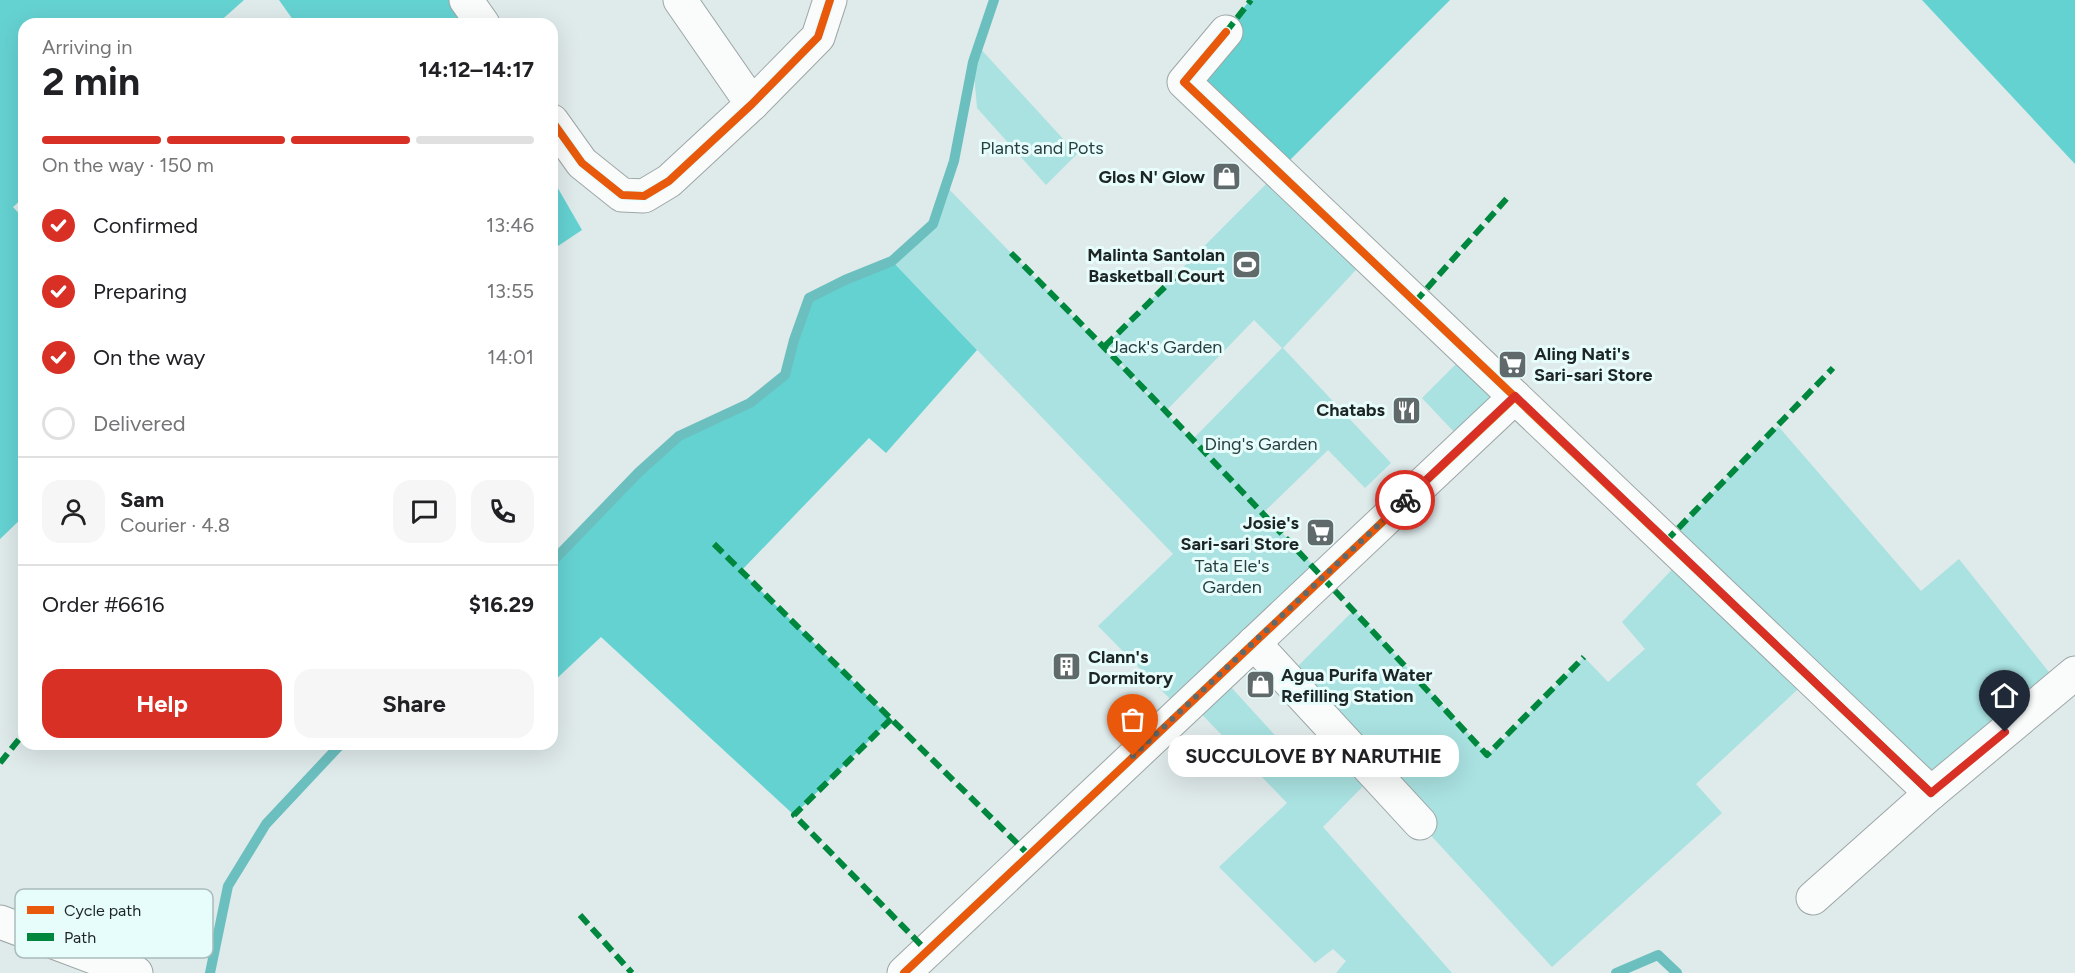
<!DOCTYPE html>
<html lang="en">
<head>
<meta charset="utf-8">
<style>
  :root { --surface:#fff; --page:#f6f6f6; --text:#202124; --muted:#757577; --line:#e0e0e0; --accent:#d93025 }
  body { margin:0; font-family:Figtree,sans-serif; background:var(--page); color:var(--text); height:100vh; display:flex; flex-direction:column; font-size:22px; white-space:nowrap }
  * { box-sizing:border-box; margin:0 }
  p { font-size:20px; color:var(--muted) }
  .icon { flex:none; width:33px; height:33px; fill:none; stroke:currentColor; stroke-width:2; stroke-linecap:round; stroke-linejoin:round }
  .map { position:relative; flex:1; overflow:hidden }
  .details { position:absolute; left:18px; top:18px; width:540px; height:732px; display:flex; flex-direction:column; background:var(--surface); border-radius:18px; box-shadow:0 6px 24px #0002 }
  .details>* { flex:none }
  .pin { position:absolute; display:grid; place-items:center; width:51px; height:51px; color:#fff; margin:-62px -26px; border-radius:50% 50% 50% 0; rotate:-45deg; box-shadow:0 0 6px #0007 }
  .pin .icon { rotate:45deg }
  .courier { position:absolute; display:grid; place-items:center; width:60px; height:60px; margin:-30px; border:4px solid #d93025; border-radius:50%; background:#fff; color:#222; box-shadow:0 2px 8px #0007 }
  .bubble { position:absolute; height:42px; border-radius:18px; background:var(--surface); box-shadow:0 6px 24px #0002; font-size:20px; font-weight:700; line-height:42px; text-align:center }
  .overview em { font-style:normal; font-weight:700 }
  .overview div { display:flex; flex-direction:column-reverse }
  .overview { display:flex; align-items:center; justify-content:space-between; height:102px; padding:0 24px }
  h1 { font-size:39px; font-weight:700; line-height:45px }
  .bar { display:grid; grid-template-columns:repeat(4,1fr); gap:9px 6px; align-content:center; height:72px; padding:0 24px }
  .bar i { height:8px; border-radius:4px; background:var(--line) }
  .bar .current { background:var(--accent) }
  .bar p { grid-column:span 4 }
  .line { display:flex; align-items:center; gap:15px; padding:0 24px; border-top:2px solid var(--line) }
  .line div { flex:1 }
  .round { display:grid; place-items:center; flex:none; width:63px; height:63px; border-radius:18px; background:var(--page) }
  ol { padding:0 24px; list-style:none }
  li { display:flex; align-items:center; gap:18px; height:66px }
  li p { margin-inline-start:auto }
  li .icon { padding:6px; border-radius:50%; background:var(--accent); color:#fff; stroke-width:4 }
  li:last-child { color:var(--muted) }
  li i { width:33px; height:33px; border:3px solid var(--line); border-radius:50% }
  .primary-button { display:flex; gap:12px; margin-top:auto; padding:12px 24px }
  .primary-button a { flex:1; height:69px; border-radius:18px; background:var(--accent); color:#fff; font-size:24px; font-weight:700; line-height:69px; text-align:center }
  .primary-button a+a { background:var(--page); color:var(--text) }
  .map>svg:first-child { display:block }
</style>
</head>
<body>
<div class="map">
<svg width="2075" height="973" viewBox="0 0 2075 973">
  <rect width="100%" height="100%" fill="#dfeaea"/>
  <!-- green -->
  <g fill="#a9e2e1">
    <path d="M978,46L1077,154L1046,185L977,108L973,62Z"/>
    <path d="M1278,172L1368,257L1283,348L1391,463L1365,488L1328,450L1263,513L1324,576L1220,675L1305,768L1335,739L1371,778L1323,827L1452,973H1336L1346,961L1333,949L1315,963L1219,867L1287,803L1191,703L1182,711L1098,626L1173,554L892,261L933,224L946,186L1221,470L1193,439L1282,348L1254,320L1166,411L1105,346Z"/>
    <path d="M1465,355L1499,389L1455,433L1422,398Z"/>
    <path d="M1778,426L1921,591L1959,559L2060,686L1931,793L1810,678L1696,784L1722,813L1552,967L1286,678L1354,610L1488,755L1584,657L1608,682L1645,649L1622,622L1684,557L1666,541Z"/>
  </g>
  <!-- forest -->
  <g fill="#65d2d2">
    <path d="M0,0H244L217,24H24V197L13,207L24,219V516L0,539Z"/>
    <path d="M279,0H451L465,24H296Z"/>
    <path d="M1250,0H1450L1278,172L1184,82Z"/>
    <path d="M1922,0H2075V164Z"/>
    <path d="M552,178L582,230L552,250Z"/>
    <path d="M892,261L977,350L886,453L869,438L741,571L891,719L794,815L601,637L552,683V562L639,472L679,436L750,403L785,375L809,298Z"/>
  </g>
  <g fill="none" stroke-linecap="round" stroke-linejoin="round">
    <!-- stream -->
    <g stroke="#6cbfbf" stroke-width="10">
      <path d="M552,562L639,472L679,436L750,403L785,375L794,340L809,298L845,280L892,261L933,224L954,161L973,62L994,0"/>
      <path d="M210,973L228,886L266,824L341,744"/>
      <path d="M1616,973L1658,955L1677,973"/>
    </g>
    <defs>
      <g id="minor">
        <path d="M466,0L483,24"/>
        <path d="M680,0L752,104"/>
        <path d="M1226,32L1184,82L1931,793"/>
        <path d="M552,121L582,163L622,195L644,196L669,181L752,104L818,37L830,0"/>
        <path d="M1254,643L1420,823"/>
        <path d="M1813,898L1931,793L2075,673"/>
        <path d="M0,922L136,973"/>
        <path d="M904,973L1515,397"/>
      </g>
    </defs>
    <!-- minor casing -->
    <use href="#minor" stroke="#9ea6a6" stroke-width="35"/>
    <!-- minor -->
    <use href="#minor" stroke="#fafcfc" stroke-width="33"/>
    <!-- quiet -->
    <g stroke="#00873e" stroke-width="6" stroke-dasharray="12 6" stroke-linecap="butt">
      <path d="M1226,32L1251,0"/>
      <path d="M1011,253C1174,416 1331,586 1487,755L1584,657"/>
      <path d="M1415,302L1508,197"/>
      <path d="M1105,346L1179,273"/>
      <path d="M1666,541L1833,368"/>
      <path d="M714,544L1029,855"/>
      <path d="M891,719L794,815L927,951"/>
      <path d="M0,763L24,733"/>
      <path d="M580,915L632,973"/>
    </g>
    <defs>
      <g id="cycleway">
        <path d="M1226,32L1184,82L1931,793"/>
        <path d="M552,121L582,163L622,195L644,196L669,181L752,104L818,37L830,0"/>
        <path d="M904,973L1515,397"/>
      </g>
    </defs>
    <!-- cycleway casing -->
    <use href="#cycleway" stroke="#e7fdfc" stroke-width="11"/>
    <!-- cycleway -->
    <use href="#cycleway" stroke="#e8590c" stroke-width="8"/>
  </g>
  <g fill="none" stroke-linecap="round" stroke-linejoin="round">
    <!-- done -->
    <path stroke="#616a6a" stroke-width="6" stroke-dasharray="0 10.8" d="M1133,756L1405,500"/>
    <!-- route -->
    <path stroke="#d93025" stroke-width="8" d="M1405,500L1515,396L1931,793L2005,732"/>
  </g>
  <!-- icons -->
  <defs>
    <symbol id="shop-square" viewBox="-11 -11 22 22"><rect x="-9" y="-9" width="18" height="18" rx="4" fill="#616a6a" stroke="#e7fdfc"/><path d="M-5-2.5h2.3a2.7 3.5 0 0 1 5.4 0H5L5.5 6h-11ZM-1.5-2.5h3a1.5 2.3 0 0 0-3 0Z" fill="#fff"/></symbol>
    <symbol id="stadium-square" viewBox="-11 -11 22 22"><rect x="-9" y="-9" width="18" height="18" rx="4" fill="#616a6a" stroke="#e7fdfc"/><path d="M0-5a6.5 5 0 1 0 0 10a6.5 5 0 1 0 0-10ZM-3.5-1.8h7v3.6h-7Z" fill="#fff"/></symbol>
    <symbol id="supermarket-square" viewBox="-11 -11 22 22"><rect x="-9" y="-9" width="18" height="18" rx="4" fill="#616a6a" stroke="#e7fdfc"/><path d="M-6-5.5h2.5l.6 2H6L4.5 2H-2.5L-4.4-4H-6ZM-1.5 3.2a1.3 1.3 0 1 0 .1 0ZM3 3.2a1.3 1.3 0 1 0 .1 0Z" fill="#fff"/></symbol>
    <symbol id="restaurant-square" viewBox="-11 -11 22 22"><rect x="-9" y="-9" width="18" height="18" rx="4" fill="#616a6a" stroke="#e7fdfc"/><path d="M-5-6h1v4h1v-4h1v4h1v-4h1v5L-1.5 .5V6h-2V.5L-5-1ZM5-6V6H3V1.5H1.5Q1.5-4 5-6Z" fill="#fff"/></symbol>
    <symbol id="building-square" viewBox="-11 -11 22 22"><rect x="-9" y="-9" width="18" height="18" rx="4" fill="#616a6a" stroke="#e7fdfc"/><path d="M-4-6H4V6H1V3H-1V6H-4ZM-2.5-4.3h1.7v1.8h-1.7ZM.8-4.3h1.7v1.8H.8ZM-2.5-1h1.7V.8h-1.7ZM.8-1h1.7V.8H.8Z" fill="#fff"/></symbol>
  </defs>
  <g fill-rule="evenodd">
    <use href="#shop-square" x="1210" y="160" width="33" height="33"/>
    <use href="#stadium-square" x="1230" y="248" width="33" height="33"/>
    <use href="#supermarket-square" x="1496" y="348" width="33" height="33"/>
    <use href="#restaurant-square" x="1390" y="394" width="33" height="33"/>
    <use href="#supermarket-square" x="1304" y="516" width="33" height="33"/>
    <use href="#building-square" x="1050" y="650" width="33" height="33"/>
    <use href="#shop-square" x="1244" y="668" width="33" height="33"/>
  </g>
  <g text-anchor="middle" stroke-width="6" stroke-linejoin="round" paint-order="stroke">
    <!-- park labels -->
    <g font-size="18" fill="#263f3f" stroke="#e7fdfc">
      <text x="1042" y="154">Plants and Pots</text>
      <text x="1166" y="353">Jack's Garden</text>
      <text x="1261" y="450">Ding's Garden</text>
      <text x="1232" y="572">Tata Ele's<tspan x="1232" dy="21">Garden</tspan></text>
    </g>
    <!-- poi labels -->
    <g font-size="18" font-weight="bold" fill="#1d2525" stroke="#e7fdfc" text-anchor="end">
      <text x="1205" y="183">Glos N' Glow</text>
      <text x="1225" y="261">Malinta Santolan<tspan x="1225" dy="21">Basketball Court</tspan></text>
      <text x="1534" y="360" text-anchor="start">Aling Nati's<tspan x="1534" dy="21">Sari-sari Store</tspan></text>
      <text x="1385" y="416">Chatabs</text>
      <text x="1299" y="529">Josie's<tspan x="1299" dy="21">Sari-sari Store</tspan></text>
      <text x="1088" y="663" text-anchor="start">Clann's<tspan x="1088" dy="21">Dormitory</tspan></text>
      <text x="1281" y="681" text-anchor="start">Agua Purifa Water<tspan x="1281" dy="21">Refilling Station</tspan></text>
    </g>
  </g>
  <!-- legend -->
  <rect x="15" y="889" width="198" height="69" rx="9" fill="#e7fdfc" stroke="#aabcbc" stroke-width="1.5"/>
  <rect x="27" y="906" width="27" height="8" fill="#e8590c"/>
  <rect x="27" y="933" width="27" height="8" fill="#00873e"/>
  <g font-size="16" fill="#1d2525">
    <text x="64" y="916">Cycle path</text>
    <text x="64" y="943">Path</text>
  </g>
</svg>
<div class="pin" style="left:1133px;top:756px;background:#ea580c"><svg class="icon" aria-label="bag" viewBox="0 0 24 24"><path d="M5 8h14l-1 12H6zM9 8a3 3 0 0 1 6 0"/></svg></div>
<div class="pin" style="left:2005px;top:732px;background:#1f2937"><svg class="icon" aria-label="home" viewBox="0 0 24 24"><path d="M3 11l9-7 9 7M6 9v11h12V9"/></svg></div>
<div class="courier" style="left:1405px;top:500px"><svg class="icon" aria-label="bike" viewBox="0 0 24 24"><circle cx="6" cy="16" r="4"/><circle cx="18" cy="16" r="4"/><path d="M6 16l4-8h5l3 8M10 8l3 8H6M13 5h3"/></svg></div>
<div class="bubble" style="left:1168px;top:735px;width:291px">SUCCULOVE BY NARUTHIE</div>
<section class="details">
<div class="overview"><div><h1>2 min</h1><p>Arriving in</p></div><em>14:12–14:17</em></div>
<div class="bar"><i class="current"></i><i class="current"></i><i class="current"></i><i></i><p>On the way · 150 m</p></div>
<ol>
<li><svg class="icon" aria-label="check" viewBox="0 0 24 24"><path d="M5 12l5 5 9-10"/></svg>Confirmed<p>13:46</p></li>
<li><svg class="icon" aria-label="check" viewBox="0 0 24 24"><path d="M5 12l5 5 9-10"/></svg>Preparing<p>13:55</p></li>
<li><svg class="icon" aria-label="check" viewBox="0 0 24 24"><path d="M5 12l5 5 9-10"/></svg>On the way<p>14:01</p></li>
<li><i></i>Delivered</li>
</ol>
<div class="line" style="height:108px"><a class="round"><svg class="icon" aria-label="person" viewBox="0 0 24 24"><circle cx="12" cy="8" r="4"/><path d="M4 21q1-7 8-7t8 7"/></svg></a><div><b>Sam</b><p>Courier · 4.8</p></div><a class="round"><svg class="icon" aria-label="chat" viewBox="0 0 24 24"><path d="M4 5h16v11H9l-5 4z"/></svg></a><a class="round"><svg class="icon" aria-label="phone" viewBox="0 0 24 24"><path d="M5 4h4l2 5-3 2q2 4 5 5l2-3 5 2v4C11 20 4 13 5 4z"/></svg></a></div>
<div class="line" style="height:78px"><div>Order #6616</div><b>$16.29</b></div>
<div class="primary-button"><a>Help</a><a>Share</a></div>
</section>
</div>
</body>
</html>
